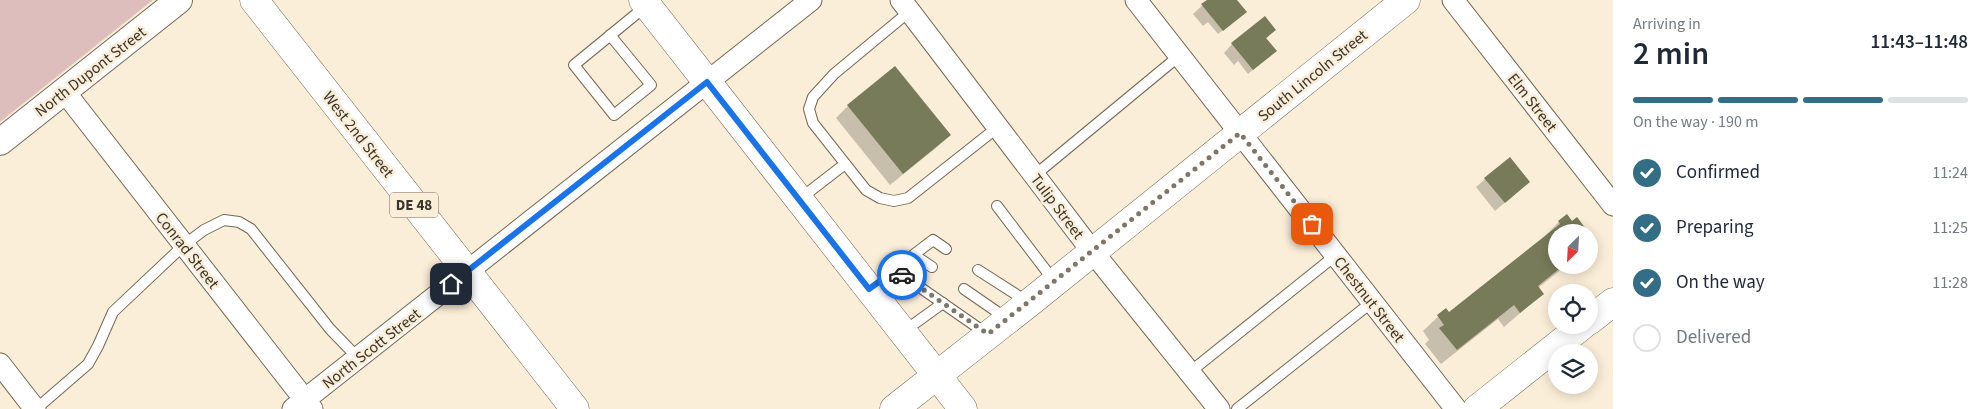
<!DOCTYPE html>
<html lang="en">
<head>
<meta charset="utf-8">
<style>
  :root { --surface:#fff; --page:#f6f6f7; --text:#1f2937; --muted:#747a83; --line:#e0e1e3; --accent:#346e86 }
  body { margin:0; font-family:"Source Sans 3",sans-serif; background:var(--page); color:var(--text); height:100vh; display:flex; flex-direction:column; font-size:19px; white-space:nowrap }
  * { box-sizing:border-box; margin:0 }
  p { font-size:16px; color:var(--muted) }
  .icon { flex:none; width:28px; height:28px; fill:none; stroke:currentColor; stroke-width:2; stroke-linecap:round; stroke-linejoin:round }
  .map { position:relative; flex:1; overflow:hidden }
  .side { display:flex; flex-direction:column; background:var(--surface); width:375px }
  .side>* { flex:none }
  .needle { width:32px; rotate:204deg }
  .controls { position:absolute; left:1548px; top:224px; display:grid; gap:10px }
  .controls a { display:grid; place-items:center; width:50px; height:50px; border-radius:50%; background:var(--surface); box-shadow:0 2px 12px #0003; font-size:25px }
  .pin { position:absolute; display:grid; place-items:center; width:42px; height:42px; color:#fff; margin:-21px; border-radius:10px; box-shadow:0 2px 8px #0006 }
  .courier { position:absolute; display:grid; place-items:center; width:50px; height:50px; margin:-25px; border:4px solid #1a73e8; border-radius:50%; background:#fff; color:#222; box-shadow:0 1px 6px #0007 }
  .summary em { font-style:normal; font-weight:600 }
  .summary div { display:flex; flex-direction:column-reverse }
  .summary { display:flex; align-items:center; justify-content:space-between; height:85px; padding:0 20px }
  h1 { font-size:32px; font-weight:600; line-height:38px }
  .bar { display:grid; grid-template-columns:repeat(4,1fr); gap:8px 5px; align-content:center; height:60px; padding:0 20px }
  .bar i { height:6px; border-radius:4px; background:var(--line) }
  .bar .active { background:var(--accent) }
  .bar p { grid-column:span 4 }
  ol { padding:0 20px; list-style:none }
  li { display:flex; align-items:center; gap:15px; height:55px }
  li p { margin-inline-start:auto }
  li .icon { padding:5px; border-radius:50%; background:var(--accent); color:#fff; stroke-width:4 }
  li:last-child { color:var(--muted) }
  li i { width:28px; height:28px; border:2px solid var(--line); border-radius:50% }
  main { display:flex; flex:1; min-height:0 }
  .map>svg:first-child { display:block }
</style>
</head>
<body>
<main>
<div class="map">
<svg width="1613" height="409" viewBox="0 0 1613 409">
  <rect width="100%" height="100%" fill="#fbeed8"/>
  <!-- green -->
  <path fill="#debebc" d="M0,0H153L0,122Z"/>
  <!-- shadow -->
  <g fill="#0003">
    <path d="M1208,0H1236L1241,16L1218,34L1208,22L1203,26L1193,14Z"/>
    <path d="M1274,30L1266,39L1271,55L1248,74L1238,61L1234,65L1224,53L1232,44Z"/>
    <path d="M848,106L949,135L937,147L890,185L836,118Z"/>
    <path d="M1485,179L1529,182L1495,211L1476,187Z"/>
    <path d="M1577,219L1587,232H1556V265H1567L1538,288L1542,294L1504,327L1498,319L1441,364L1425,344L1429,340L1423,331L1446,309L1449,314L1545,238L1544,237L1559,222H1572Z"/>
  </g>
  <!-- building -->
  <g fill="#787b59">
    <path d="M1207,0H1237L1247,12L1223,31L1201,4Z"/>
    <path d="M1265,16L1276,30L1266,38L1277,51L1253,70L1231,43Z"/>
    <path d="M895,66L951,135L903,174L847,105Z"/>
    <path d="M1510,157L1530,182L1505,203L1484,178Z"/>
    <path d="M1567,214L1572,221L1577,217L1595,241L1589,246V232H1556V265H1564L1538,286L1544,294L1520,313L1514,305L1457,350L1439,328L1444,325L1437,315L1446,308L1449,312L1560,224L1558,221Z"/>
  </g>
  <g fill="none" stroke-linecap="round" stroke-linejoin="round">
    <defs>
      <g id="service">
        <path d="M910,11L834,74L813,97L809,109L813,123L866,190L880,198L894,201L908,198L998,127"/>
        <path d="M610,35L651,85L614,115L574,65L646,6"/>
        <path d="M1035,175L1179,56"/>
        <path d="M801,198L845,164"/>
        <path d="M997,206L1054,281"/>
        <path d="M914,255L932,267"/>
        <path d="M895,270L987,334"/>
        <path d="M978,270L1028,302"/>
        <path d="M869,289L933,240L946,249"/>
        <path d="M964,289L1006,318"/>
        <path d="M903,332L943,303"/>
        <path d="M1190,372L1336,255"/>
        <path d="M36,409L88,364L98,346L113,312L184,245L204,230L224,220L239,222L251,229L330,329L358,358"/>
        <path d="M1237,409L1372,302"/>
      </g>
      <g id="minor">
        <path d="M901,0L1092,251L1219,409"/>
        <path d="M1136,0L1456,409"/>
        <path d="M1453,0L1613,205"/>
        <path d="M64,91L312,409"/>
        <path d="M0,364L35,409"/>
        <path d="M293,409L811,0"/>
      </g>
      <path id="tertiary" d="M0,142L179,0"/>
      <g id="primary">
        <path d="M254,0L575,409"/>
        <path d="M643,0L963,409"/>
        <path d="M1589,321L1613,302"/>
        <path d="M894,409L1029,303L1406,0"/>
        <path d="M1477,409L1583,325"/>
      </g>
    </defs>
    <!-- service casing -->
    <use href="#service" stroke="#746955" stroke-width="12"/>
    <!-- minor casing -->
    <use href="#minor" stroke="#746955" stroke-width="23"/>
    <!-- tertiary casing -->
    <use href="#tertiary" stroke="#746955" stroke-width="28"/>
    <!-- primary casing -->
    <use href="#primary" stroke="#746955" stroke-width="29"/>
    <!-- service -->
    <use href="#service" stroke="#fff" stroke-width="10"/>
    <!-- minor -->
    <use href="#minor" stroke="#fff" stroke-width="21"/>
    <!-- tertiary -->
    <use href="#tertiary" stroke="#fff" stroke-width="26"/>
    <!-- primary -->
    <use href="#primary" stroke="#fff" stroke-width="28"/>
  </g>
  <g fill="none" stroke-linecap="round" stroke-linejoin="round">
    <!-- done -->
    <path stroke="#7e7668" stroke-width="5" stroke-dasharray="0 9" d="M902,275L988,334L1240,133L1312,224"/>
    <!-- route -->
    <path stroke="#1a73e8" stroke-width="6" d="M451,284L707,82L869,289L895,270L902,275"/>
  </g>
  <g text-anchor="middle" stroke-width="5" stroke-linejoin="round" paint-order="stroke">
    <!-- shield labels -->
    <rect fill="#fbeed8" stroke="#746c60" stroke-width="1" x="390" y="192.5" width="48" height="25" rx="4"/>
    <g font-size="15" font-weight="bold" fill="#3a352c">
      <text x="414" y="210">DE 48</text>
    </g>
    <!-- street labels -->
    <g font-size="16" fill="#3a352c" stroke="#fbeed8">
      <text transform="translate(90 71) rotate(-38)" y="6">North Dupont Street</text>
      <text transform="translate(1312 75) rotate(-39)" y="6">South Lincoln Street</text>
      <text transform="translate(1533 102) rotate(52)" y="6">Elm Street</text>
      <text transform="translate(359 134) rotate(52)" y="6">West 2nd Street</text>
      <text transform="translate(1058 206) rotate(53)" y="6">Tulip Street</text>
      <text transform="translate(188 250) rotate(52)" y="6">Conrad Street</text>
      <text transform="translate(1370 299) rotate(52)" y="6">Chestnut Street</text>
      <text transform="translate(371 348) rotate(-38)" y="6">North Scott Street</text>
    </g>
  </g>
</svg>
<div class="controls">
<a><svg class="needle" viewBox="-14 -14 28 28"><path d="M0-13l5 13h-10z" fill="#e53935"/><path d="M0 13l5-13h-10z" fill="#747a83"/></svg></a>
<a><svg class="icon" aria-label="locate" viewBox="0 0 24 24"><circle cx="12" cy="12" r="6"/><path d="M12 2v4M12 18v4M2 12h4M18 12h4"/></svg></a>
<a><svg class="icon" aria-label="layers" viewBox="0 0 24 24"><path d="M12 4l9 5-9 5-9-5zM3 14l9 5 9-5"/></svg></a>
</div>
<div class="pin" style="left:1312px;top:224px;background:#ea580c"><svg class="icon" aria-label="bag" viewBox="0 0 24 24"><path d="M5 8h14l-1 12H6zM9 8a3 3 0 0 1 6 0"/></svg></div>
<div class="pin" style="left:451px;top:284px;background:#1f2937"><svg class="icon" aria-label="home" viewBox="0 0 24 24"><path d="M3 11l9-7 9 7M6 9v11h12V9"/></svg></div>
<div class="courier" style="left:902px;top:275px"><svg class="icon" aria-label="car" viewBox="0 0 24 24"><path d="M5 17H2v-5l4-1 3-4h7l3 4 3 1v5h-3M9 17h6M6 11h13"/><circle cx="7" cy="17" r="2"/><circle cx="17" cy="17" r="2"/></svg></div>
</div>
<section class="side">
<div class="summary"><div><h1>2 min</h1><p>Arriving in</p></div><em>11:43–11:48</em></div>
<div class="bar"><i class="active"></i><i class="active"></i><i class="active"></i><i></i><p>On the way · 190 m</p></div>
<ol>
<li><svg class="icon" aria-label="check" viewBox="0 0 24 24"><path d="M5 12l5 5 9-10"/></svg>Confirmed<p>11:24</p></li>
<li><svg class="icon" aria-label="check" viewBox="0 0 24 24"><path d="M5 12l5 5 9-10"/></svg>Preparing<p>11:25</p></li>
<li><svg class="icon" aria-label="check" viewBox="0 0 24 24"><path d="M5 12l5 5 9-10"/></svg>On the way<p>11:28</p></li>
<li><i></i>Delivered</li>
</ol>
</section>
</main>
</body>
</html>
